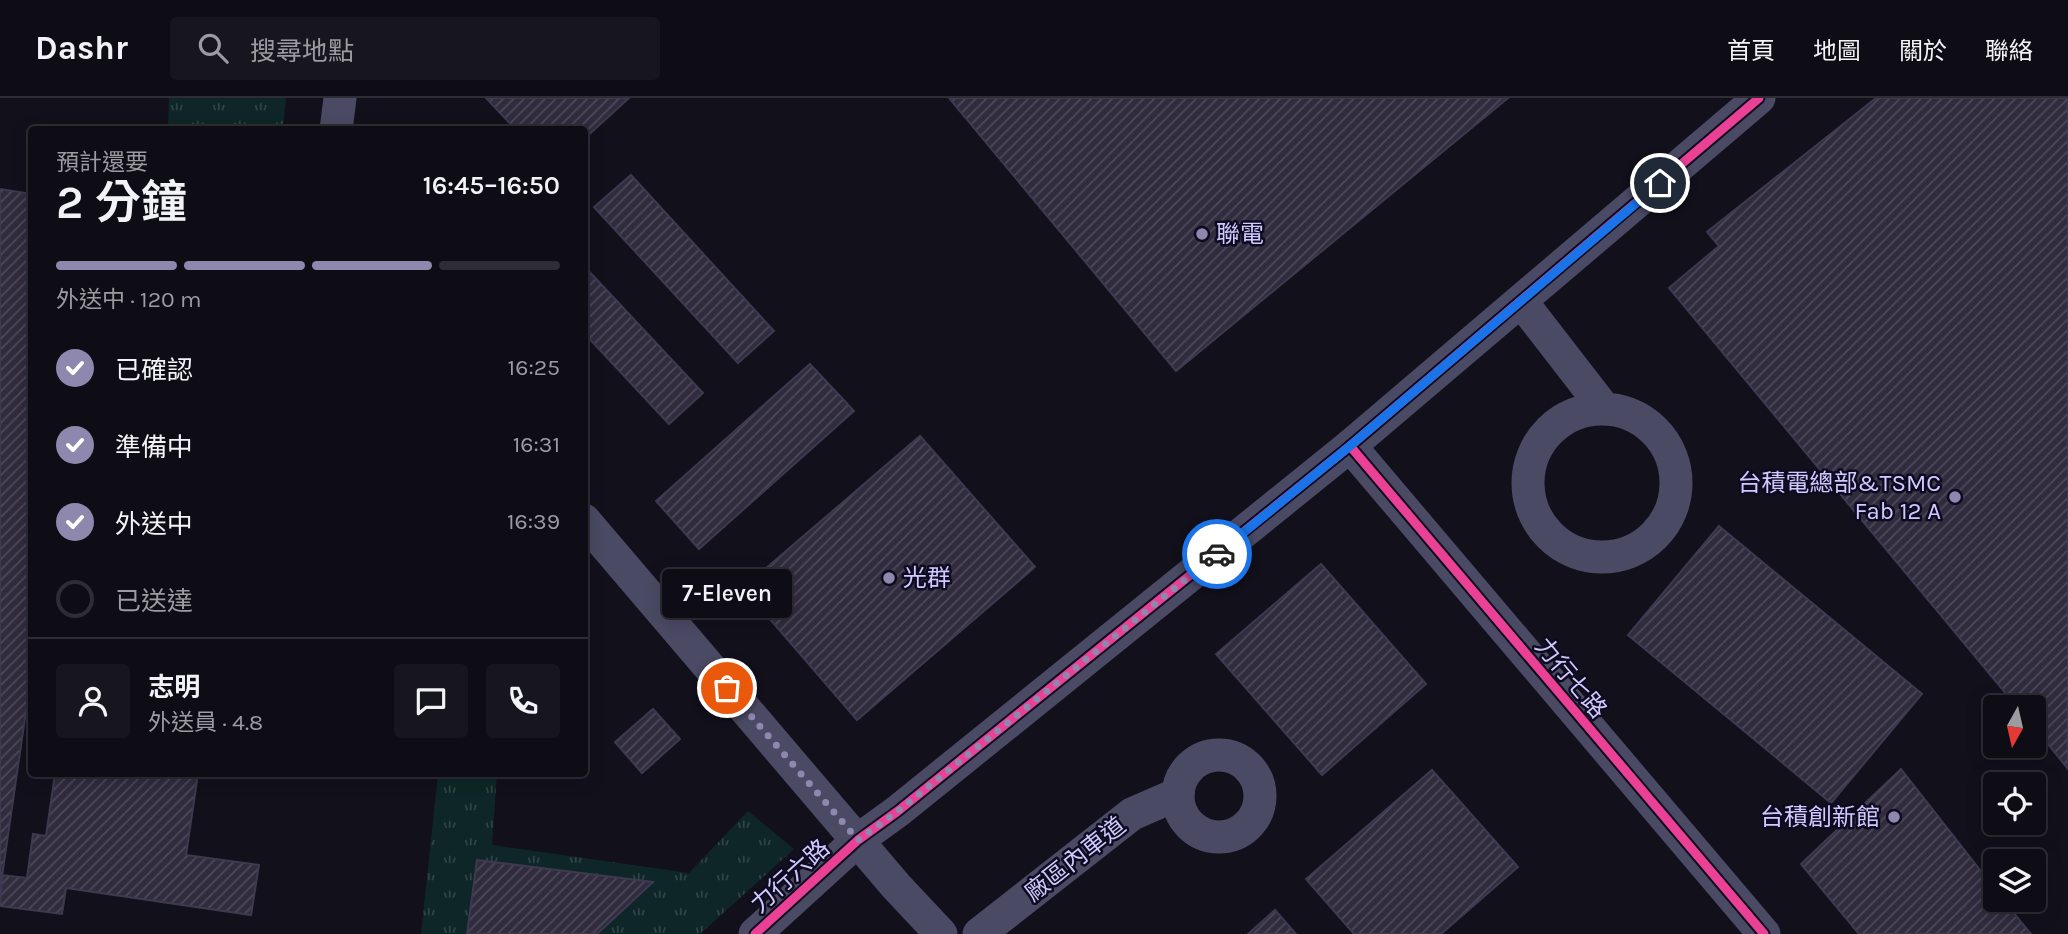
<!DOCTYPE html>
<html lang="zh-TW">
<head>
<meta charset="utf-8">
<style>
  :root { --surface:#0e0c14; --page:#17151d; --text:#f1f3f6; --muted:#9b9ba0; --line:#2e2c34; --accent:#8e88af }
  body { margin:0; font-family:Karla,"Noto Sans TC",sans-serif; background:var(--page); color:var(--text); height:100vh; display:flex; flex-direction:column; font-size:26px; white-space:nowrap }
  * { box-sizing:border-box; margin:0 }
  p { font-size:23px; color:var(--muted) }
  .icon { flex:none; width:38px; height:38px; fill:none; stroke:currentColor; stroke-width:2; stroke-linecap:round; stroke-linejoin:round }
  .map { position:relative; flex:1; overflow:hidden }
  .panel { position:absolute; left:28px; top:28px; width:560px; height:651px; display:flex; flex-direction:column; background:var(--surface); border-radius:7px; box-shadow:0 4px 18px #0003,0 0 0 2px var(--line) }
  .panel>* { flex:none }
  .needle { width:46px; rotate:188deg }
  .buttons { position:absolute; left:1983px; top:597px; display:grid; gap:14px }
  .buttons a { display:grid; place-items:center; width:63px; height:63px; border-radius:7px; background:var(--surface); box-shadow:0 4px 18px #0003,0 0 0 2px var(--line); font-size:35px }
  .pin { position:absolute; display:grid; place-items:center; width:60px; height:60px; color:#fff; margin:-30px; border:4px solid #fff; border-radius:50%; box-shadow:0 2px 7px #0007 }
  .courier { position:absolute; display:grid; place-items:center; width:70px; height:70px; margin:-35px; border:5px solid #1a73e8; border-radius:50%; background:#fff; color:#222; box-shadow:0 2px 9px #0007 }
  .bubble { position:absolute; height:49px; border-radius:7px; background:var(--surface); box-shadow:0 4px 18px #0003,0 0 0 2px var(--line); font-size:23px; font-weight:600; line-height:49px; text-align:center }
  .summary em { font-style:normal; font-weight:600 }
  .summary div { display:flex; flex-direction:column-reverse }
  .summary { display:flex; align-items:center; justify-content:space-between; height:119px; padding:0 28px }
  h1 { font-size:46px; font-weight:600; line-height:52px }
  .bar { display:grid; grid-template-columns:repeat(4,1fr); gap:10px 7px; align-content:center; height:84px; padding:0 28px }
  .bar i { height:9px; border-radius:5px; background:var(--line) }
  .bar .selected { background:var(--accent) }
  .bar p { grid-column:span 4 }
  .line { display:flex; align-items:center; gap:18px; padding:0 28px; border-top:2px solid var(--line) }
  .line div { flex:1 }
  .round { display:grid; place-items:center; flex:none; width:74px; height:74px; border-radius:7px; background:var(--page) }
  ol { padding:0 28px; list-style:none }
  li { display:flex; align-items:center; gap:21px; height:77px }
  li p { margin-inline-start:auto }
  li .icon { padding:7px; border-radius:50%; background:var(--accent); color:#fff; stroke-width:4 }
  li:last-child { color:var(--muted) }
  li i { width:38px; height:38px; border:4px solid var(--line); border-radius:50% }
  header { display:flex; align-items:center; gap:42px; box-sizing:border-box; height:98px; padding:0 35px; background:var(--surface); border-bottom:2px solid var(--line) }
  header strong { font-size:33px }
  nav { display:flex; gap:38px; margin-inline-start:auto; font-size:24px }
  .search { width:490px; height:63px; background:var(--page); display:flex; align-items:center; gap:18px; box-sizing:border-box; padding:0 24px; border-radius:7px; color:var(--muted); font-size:26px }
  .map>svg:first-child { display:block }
</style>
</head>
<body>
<header>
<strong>Dashr</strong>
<div class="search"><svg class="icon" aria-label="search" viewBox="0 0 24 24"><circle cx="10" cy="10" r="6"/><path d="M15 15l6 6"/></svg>搜尋地點</div>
<nav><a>首頁</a><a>地圖</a><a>關於</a><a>聯絡</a></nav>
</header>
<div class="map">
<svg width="2068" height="836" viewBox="0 0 2068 836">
  <defs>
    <pattern id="grass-tufts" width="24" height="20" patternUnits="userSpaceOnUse" patternTransform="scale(1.75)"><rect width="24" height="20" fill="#0e2627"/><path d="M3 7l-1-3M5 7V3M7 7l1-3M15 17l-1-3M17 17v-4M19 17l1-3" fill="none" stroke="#304447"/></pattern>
    <pattern id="building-hatch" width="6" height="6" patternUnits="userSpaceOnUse" patternTransform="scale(1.75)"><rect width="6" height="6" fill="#302c3e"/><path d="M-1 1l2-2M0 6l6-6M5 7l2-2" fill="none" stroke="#4d495b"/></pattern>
  </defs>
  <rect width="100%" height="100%" fill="#12101b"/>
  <!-- grass -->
  <g fill="url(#grass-tufts)">
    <path d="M169,0H286L283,31H168Z"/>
    <path d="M438,676H497L492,747L689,775L748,713L794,751L700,836H421Z"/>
  </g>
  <!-- building -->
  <g fill="url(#building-hatch)" stroke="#3d3950" stroke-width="2">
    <path d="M486,0H629L584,41V32H516Z"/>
    <path d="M949,0H1508L1176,273Z"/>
    <path d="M1876,0H2068V671L2034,629V609H2017L1669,190L1719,148L1707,134Z"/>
    <path d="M631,77L774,233L738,265L594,109Z"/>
    <path d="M0,91L32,96V572L0,792Z"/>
    <path d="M584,168L703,295L669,326L584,235Z"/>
    <path d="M810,266L854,313L699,451L656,403Z"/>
    <path d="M920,338L1035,469L857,622L743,490Z"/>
    <path d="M1719,428L1922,596L1831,705L1628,537Z"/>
    <path d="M1321,466L1426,586L1322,677L1216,556Z"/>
    <path d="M653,611L680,641L642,675L615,644Z"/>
    <path d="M1901,671L1995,791V802H2003L2031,836H1859L1801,766Z"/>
    <path d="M1432,672L1518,769L1441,836H1354L1306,781Z"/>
    <path d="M55,676H198L186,757L259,767L251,817L66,790L62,816L0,808L2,777L27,780L33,736L46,738Z"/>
    <path d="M477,762L653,784L597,836H467Z"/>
    <path d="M1275,812L1296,836H1248Z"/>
  </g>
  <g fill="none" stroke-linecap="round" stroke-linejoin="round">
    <!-- minor -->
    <g stroke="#4b4a64" stroke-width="33">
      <path d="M336,32L340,0"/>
      <path d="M1521,203L1603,309"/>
      <circle cx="1602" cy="385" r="74"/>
      <path d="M1350,348L1764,836"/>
      <path d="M584,422L896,788L941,836"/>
      <circle cx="1219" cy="698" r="41"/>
      <path d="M755,836L858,742L898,713L1350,348L1759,0"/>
      <path d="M979,836L1132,716L1178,696"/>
    </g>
    <defs>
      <g id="cycleway">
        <path d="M1350,348L1764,836"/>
        <path d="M755,836L858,742L898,713L1350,348L1759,0"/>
      </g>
    </defs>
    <!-- cycleway casing -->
    <use href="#cycleway" stroke="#0e0b20" stroke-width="13"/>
    <!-- cycleway -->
    <use href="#cycleway" stroke="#ea4096" stroke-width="9"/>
  </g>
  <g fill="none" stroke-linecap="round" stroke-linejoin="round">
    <!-- done -->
    <path stroke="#8e88af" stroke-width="7" stroke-dasharray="0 12.6" d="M727,590L858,742L898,713L1217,456"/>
    <!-- route -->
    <path stroke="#1a73e8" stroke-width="9" d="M1217,456L1350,348L1660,85"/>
  </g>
  <!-- markers -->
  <g fill="#8e88af" stroke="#0e0b20" stroke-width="2.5">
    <circle cx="1202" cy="136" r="7"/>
    <circle cx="1955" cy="399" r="7"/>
    <circle cx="889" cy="480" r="7"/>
    <circle cx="1894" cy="719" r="7"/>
  </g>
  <g text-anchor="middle" stroke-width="5" stroke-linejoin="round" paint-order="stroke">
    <!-- poi labels -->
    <g font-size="24" fill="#d0c9ff" stroke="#0e0b20" text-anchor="start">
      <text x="1216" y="144">聯電</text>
      <text x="1941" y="393" text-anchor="end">台積電總部&amp;TSMC<tspan x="1941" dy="28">Fab 12 A</tspan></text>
      <text x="903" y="488">光群</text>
      <text x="1880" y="727" text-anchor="end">台積創新館</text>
    </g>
    <!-- street labels -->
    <g font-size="24" fill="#d0c9ff" stroke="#0e0b20">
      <text transform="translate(1571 580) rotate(50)" y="8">力行七路</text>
      <text transform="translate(1075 761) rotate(-38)" y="8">廠區內車道</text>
      <text transform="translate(790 778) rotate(-42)" y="8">力行六路</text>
    </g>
  </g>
</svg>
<div class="buttons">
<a><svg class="needle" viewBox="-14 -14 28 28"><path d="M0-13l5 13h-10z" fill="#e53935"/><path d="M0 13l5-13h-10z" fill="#9b9ba0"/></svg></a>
<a><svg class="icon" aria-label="locate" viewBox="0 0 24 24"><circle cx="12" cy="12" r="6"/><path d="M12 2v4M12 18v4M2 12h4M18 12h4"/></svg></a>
<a><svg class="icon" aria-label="layers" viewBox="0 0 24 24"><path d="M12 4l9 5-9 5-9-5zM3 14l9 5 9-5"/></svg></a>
</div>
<div class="pin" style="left:727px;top:590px;background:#ea580c"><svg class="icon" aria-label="bag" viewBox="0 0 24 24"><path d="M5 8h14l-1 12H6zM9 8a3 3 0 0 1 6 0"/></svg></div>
<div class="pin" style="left:1660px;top:85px;background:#1f2937"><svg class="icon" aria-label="home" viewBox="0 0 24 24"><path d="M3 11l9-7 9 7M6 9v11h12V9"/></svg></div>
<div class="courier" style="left:1217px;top:456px"><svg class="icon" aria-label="car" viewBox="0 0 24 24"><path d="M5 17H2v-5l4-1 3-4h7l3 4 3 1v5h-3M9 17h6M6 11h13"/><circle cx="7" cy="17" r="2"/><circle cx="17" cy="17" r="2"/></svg></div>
<div class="bubble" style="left:662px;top:471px;width:130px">7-Eleven</div>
<section class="panel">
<div class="summary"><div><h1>2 分鐘</h1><p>預計還要</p></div><em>16:45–16:50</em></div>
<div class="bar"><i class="selected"></i><i class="selected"></i><i class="selected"></i><i></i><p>外送中 · 120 m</p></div>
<ol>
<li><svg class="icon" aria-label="check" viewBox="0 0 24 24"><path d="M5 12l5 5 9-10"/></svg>已確認<p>16:25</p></li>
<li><svg class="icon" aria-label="check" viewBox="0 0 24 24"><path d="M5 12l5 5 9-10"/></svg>準備中<p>16:31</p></li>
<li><svg class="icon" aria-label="check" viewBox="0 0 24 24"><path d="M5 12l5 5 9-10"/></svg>外送中<p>16:39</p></li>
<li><i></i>已送達</li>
</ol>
<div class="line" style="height:126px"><a class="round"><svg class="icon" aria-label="person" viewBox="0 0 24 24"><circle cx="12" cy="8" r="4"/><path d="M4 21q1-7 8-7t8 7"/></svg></a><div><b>志明</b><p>外送員 · 4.8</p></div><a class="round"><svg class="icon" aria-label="chat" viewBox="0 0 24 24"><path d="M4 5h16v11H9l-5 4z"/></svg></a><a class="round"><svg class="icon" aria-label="phone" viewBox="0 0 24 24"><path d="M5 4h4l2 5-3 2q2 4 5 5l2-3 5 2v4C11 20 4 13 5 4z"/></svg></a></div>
</section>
</div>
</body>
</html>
